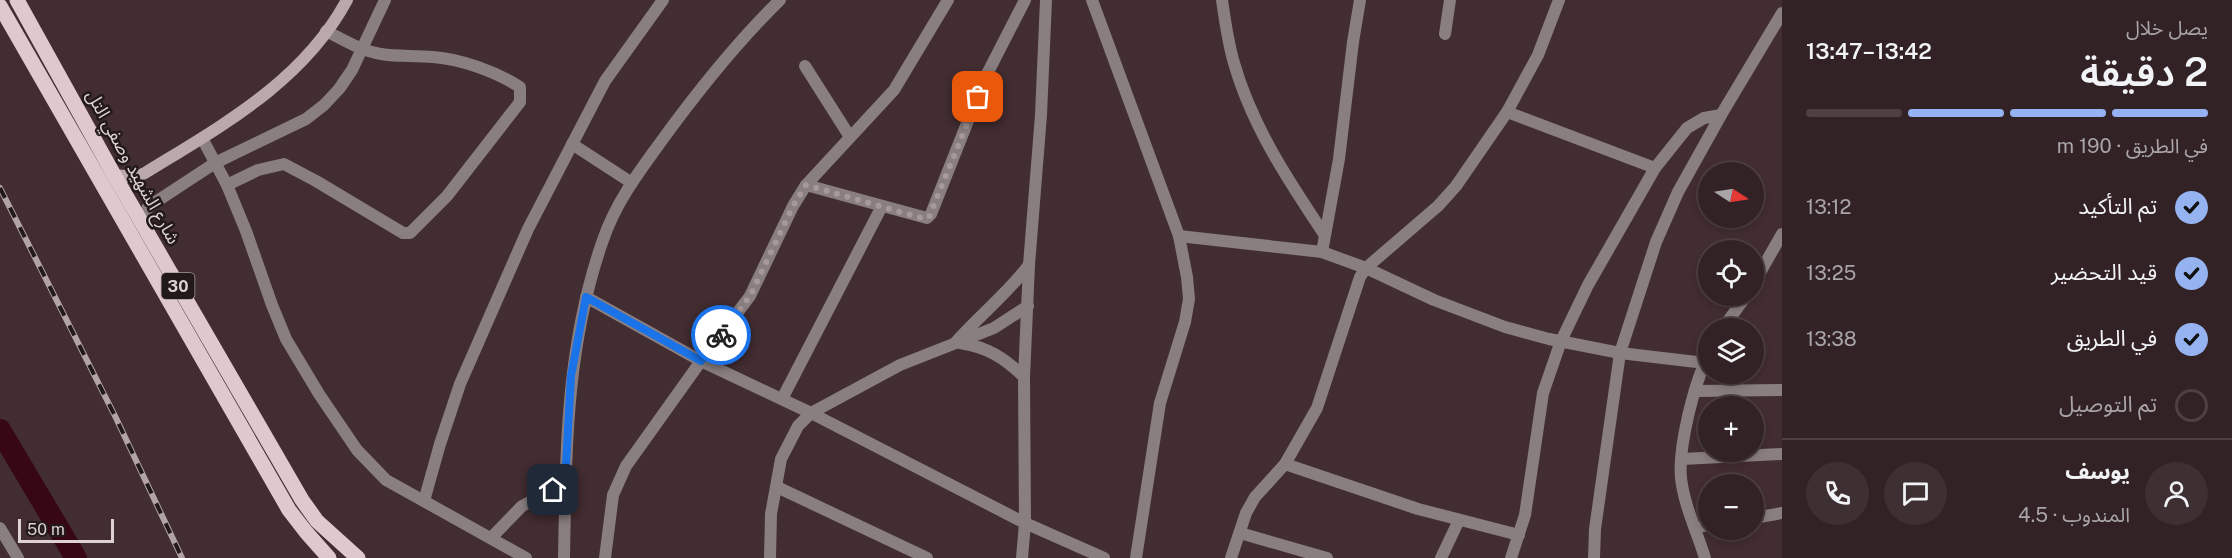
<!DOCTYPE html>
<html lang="ar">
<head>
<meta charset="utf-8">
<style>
  :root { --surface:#322225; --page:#3d2f32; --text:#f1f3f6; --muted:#a8a4a7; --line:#4d3f42; --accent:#95b2f1 }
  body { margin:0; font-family:"Public Sans","Noto Sans Arabic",sans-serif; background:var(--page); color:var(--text); direction:rtl; height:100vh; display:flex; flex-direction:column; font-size:22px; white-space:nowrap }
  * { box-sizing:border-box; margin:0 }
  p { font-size:20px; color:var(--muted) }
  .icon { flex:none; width:33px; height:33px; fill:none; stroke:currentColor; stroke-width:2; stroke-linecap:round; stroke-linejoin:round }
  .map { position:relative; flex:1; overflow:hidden; direction:ltr }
  .details { display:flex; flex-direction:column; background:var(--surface); width:450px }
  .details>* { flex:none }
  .needle { width:39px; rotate:102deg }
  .buttons { position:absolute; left:1698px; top:162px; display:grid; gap:12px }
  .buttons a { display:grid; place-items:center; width:66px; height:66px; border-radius:50%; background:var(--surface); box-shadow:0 3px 9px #0003,0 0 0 2px var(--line); font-size:30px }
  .scale { position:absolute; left:18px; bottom:15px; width:96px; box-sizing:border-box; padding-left:6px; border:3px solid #ded1d3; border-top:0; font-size:16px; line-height:21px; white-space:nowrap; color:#ded1d3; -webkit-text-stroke:4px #22191a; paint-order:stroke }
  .pin { position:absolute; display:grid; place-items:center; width:51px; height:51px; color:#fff; margin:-26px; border-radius:12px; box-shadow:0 3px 9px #0006 }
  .courier { position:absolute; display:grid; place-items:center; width:60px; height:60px; margin:-30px; border:4px solid #1a73e8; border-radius:50%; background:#fff; color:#222; box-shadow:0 2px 8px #0007 }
  .headline em { font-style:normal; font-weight:600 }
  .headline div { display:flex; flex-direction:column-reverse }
  .headline { display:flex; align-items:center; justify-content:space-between; height:102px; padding:0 24px }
  h1 { font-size:39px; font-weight:600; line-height:45px }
  .bar { display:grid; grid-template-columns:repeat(4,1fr); gap:9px 6px; align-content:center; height:72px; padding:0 24px }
  .bar i { height:8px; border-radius:4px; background:var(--line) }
  .bar .active { background:var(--accent) }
  .bar p { grid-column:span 4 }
  .line { display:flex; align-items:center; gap:15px; padding:0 24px; border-top:2px solid var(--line) }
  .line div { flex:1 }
  .round { display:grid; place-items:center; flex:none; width:63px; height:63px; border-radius:32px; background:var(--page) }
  ol { padding:0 24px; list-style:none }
  li { display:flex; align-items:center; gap:18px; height:66px }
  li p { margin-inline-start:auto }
  li .icon { padding:6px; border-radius:50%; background:var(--accent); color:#111; stroke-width:4 }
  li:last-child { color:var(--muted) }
  li i { width:33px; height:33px; border:3px solid var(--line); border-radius:50% }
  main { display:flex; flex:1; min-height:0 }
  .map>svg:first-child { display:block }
</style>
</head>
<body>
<main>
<section class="details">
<div class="headline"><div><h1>2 دقيقة</h1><p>يصل خلال</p></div><em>13:42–13:47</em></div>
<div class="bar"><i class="active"></i><i class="active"></i><i class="active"></i><i></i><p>في الطريق · 190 m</p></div>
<ol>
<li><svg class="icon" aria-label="check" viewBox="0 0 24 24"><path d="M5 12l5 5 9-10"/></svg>تم التأكيد<p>13:12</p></li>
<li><svg class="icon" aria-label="check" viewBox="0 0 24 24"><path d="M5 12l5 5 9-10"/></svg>قيد التحضير<p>13:25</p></li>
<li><svg class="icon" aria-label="check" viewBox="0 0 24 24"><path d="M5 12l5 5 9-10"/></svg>في الطريق<p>13:38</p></li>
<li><i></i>تم التوصيل</li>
</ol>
<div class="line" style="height:108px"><a class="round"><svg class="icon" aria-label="person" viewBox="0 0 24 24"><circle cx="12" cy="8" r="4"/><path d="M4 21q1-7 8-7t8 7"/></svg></a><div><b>يوسف</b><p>المندوب · 4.5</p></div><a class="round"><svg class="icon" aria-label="chat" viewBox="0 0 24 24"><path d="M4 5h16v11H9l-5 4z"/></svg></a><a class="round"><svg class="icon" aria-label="phone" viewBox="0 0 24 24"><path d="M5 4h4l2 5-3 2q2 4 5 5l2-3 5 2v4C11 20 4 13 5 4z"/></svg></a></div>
</section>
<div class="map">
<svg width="1782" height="558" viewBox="0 0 1782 558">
  <rect width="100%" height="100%" fill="#422d31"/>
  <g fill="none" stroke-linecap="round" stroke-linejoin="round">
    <!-- river -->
    <path stroke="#380715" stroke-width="22" d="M0,430L76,558"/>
    <!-- street -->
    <g stroke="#897e80" stroke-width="12">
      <path d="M1092,0L1179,236L1187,277L1189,299L1185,322L1160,403L1136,558"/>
      <path d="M1222,0C1225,21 1228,43 1234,63C1252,126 1288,180 1324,234"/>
      <path d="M1445,34L1450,0"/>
      <path d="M805,66L850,137"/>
      <path d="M1507,112L1655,168"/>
      <path d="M202,138L227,185L246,231L272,305L286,339L319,394L357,450L386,480L526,558"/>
      <path d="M572,144L632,183"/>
      <path d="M227,185L258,170L284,164L316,181L403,233H410L447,196L520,102V87C496,72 462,59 433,57C415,55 398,57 381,54C361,51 344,40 326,31"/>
      <path d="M806,185L927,218L931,214L985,78L1025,0"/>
      <path d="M141,223L148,207L215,163L306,119L324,105L339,89L352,70L385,0"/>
      <path d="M1179,236L1322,252L1366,268L1434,300L1505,327L1549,339L1620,353L1705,363"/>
      <path d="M1322,252L1339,159L1353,42L1360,0"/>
      <path d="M1754,283L1782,234"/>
      <path d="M586,297L701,361L811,413L1025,523L1104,558"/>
      <path d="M1723,328L1746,296"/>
      <path d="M956,342C980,315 1007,294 1029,265"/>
      <path d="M960,343C987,347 1005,358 1024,377"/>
      <path d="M1695,391L1782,390"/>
      <path d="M782,399L882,206"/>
      <path d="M1682,459L1782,454"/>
      <path d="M1285,464L1418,509L1519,535"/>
      <path d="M777,487L927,558"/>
      <path d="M424,501L440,444L460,384L528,229L605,81L663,0"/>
      <path d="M1754,518L1782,513"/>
      <path d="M0,528L18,558"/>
      <path d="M1695,528L1708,525"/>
      <path d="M1240,533L1327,558"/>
      <path d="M491,538L522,506L565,484"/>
      <path d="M564,558C566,448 566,345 603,240C615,204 638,173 660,143C697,92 735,44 780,0"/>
      <path d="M605,558L613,495L626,466L701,361L750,296L793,206L806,185L894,90L948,0"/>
      <path d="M770,558L771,514L781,459L798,426L811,413L900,365L994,328L1028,306"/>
      <path d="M1022,558L1025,523L1024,377L1029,265L1041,115L1046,0"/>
      <path d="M1231,558L1246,513L1255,497L1285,464L1317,408L1360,277L1366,268L1438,206L1456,186L1507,112L1538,55L1559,0"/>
      <path d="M1441,558L1459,520"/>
      <path d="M1511,558L1525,515L1543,393L1561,341L1588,285L1655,168L1687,128L1704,118L1721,115"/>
      <path d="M1594,558L1595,529L1620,353L1656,242L1678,192L1721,115L1782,13"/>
      <path d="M1705,558C1697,532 1684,505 1681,478C1678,447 1694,384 1708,356"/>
    </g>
    <!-- secondary -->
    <path stroke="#baa8ab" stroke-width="12" d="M114,175L135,177L145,173C221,126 303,82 347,0"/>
    <!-- primary -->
    <g stroke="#dfc9cc" stroke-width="15">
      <path d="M17,0L114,175L302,500L317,521L358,558"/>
      <path d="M0,6L289,510L306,532L329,558"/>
    </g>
    <defs>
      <path id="rail" d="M0,188L116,418L182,558"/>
    </defs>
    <!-- rail casing -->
    <use href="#rail" stroke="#b2a3a6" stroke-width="6"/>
    <!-- rail -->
    <use href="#rail" stroke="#22191a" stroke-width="4" stroke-dasharray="11" stroke-linecap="butt"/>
  </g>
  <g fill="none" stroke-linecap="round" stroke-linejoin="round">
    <!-- done -->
    <path stroke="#a7989a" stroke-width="6" stroke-dasharray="0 10.8" d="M721,335L750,296L793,206L806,185L925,219L929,217L978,97"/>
    <!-- route -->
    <path stroke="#1a73e8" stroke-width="8" d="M553,490L565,484L571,376L586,297L701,361L721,335"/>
  </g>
  <g text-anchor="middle" stroke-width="5" stroke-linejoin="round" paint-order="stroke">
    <!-- shield labels -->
    <rect fill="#22191a" stroke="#a69a9c" stroke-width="1.5" x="161.5" y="273" width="33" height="26" rx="4.5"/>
    <g font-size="16" font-weight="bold" fill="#ded1d3">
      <text x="178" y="292">30</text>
    </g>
    <!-- street labels -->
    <g font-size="18" fill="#ded1d3" stroke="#22191a">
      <text transform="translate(133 167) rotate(61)" y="6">شارع الشهيد وصفي التل</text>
    </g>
  </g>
</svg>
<div class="buttons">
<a><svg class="needle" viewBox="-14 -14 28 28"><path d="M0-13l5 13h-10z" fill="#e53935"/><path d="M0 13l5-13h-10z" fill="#a8a4a7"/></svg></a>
<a><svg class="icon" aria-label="locate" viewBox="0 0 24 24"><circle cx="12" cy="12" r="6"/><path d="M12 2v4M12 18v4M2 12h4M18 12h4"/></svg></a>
<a><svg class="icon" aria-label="layers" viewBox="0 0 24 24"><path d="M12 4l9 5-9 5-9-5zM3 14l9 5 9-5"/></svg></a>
<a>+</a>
<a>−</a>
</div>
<div class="scale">50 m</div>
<div class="pin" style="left:978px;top:97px;background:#ea580c"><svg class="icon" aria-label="bag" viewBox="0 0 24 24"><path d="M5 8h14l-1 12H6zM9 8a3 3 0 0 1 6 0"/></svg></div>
<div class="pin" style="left:553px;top:490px;background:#1f2937"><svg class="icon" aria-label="home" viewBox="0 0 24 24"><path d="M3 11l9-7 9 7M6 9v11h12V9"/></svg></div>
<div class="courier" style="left:721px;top:335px"><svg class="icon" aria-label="bike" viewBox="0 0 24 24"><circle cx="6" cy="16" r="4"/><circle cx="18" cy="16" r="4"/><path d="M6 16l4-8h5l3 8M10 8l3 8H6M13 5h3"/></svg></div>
</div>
</main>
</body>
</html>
